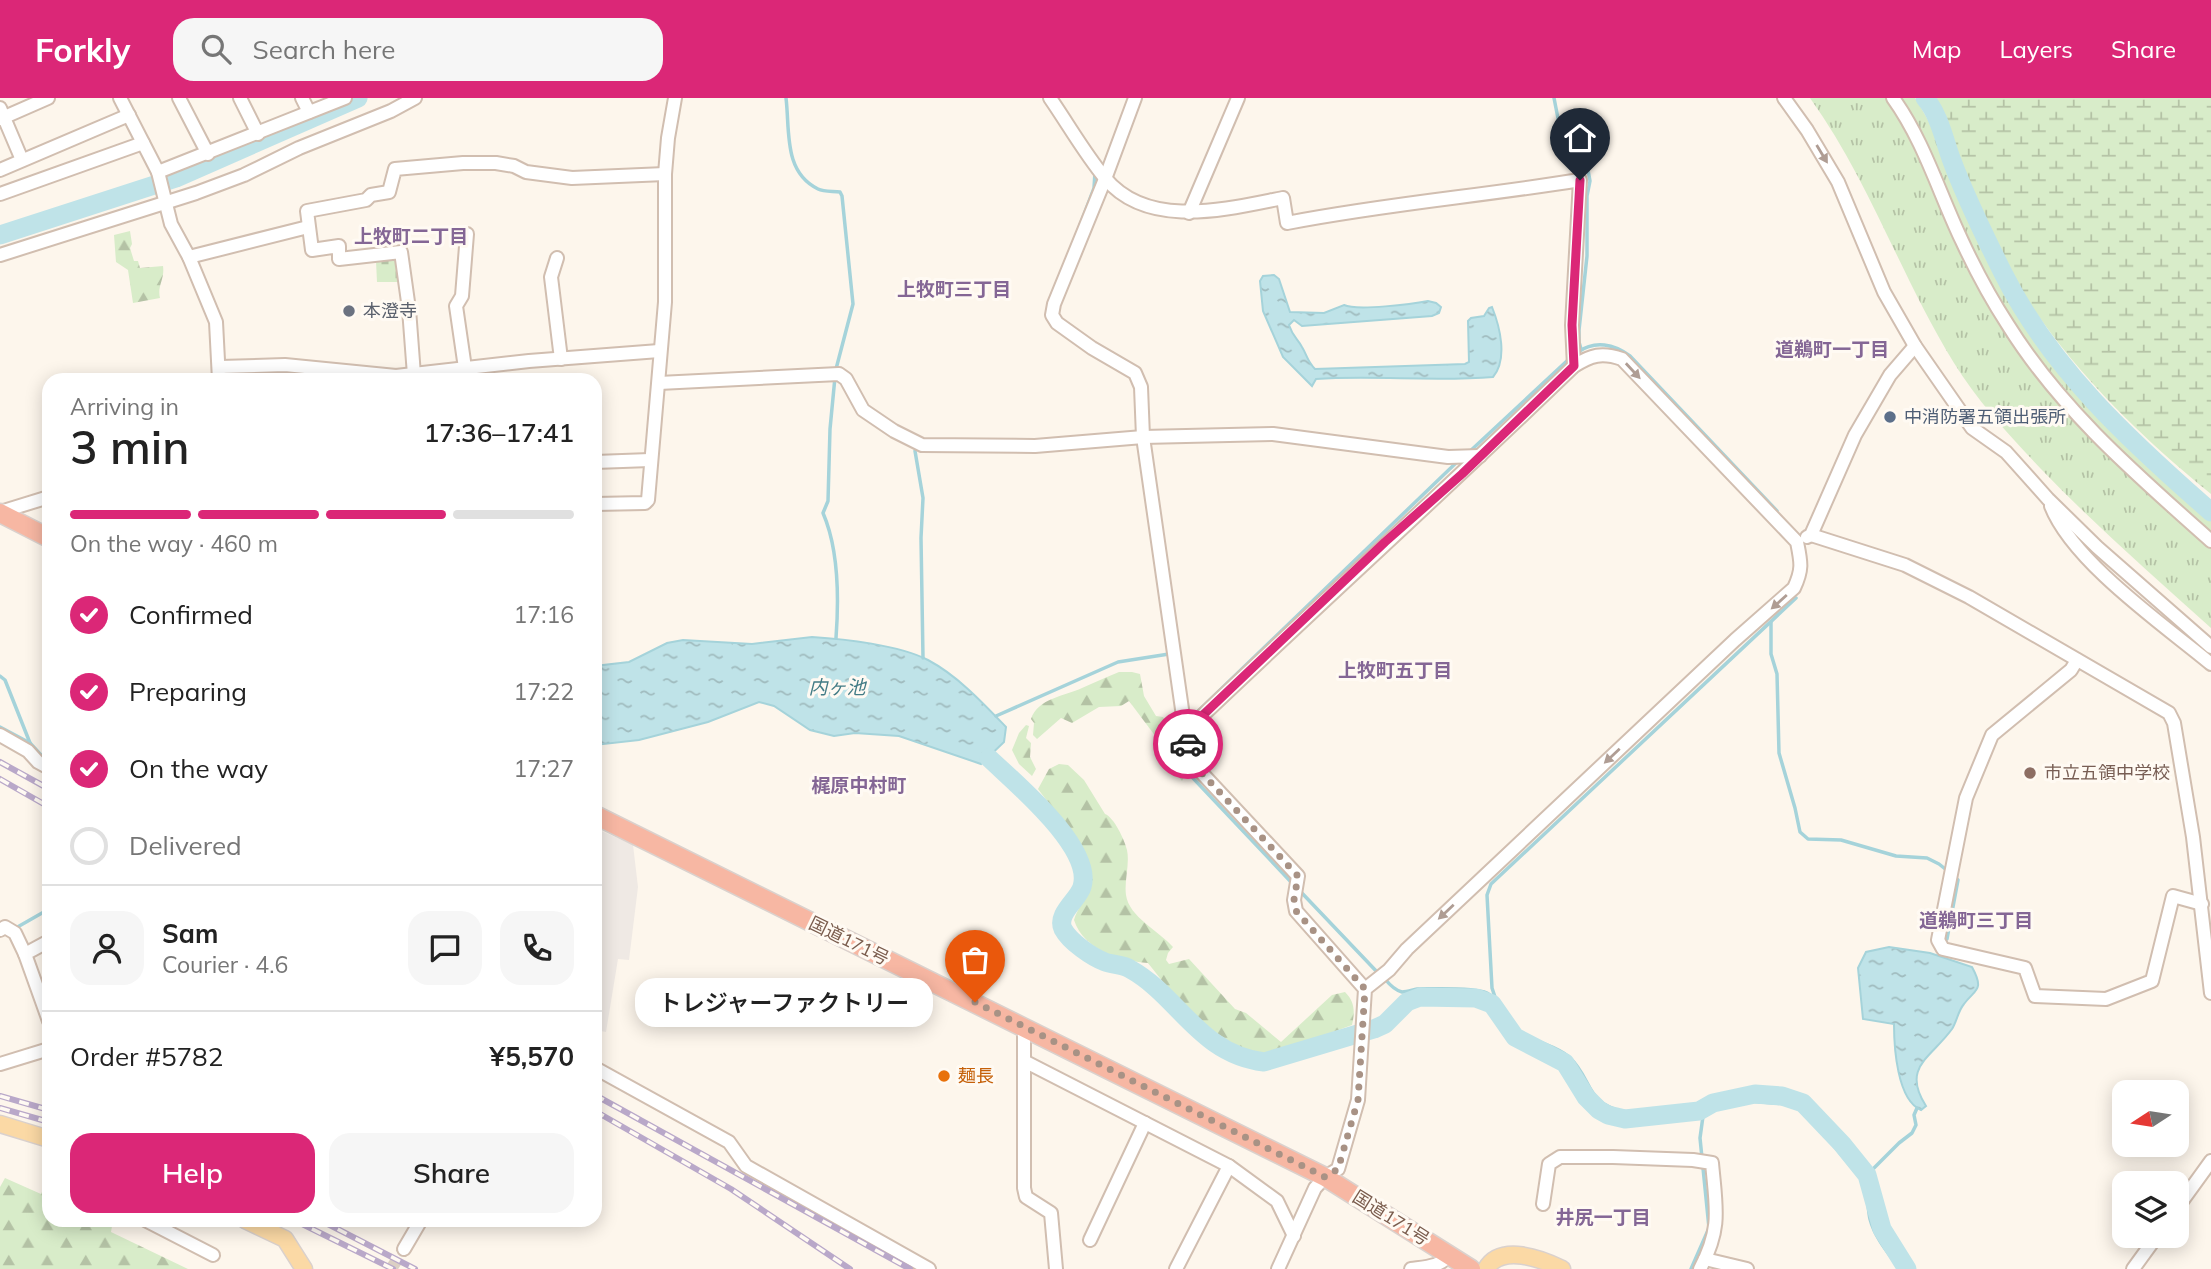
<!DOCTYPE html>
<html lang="en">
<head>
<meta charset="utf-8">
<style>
  :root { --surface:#fff; --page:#f6f6f6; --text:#222; --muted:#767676; --line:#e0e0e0; --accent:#db2777 }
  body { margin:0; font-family:Mulish,"Noto Sans JP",sans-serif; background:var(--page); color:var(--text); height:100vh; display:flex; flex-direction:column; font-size:26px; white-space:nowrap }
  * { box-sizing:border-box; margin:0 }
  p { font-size:23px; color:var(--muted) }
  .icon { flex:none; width:38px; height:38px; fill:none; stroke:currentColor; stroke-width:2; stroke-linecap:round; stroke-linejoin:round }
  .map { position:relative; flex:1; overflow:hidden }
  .details { position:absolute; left:42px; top:275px; width:560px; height:854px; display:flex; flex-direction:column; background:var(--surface); border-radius:21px; box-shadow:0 4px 18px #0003 }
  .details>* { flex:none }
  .needle { width:46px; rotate:258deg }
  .controls { position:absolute; left:2112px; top:982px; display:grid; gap:14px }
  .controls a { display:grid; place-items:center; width:77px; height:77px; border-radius:14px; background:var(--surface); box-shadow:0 4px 18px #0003; font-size:35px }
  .pin { position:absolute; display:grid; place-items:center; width:60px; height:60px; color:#fff; margin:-72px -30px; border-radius:50% 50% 50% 0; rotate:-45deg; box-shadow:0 0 7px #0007 }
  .pin .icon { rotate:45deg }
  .courier { position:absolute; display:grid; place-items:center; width:70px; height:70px; margin:-35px; border:5px solid #db2777; border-radius:50%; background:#fff; color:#222; box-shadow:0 2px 9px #0007 }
  .bubble { position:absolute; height:49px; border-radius:21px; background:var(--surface); box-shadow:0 4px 18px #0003; font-size:23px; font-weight:600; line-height:49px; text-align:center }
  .headline em { font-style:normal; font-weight:600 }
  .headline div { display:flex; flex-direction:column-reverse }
  .headline { display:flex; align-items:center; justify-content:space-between; height:119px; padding:0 28px }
  h1 { font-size:46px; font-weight:600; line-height:52px }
  .bar { display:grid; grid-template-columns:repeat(4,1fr); gap:10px 7px; align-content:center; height:84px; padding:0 28px }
  .bar i { height:9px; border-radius:5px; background:var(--line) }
  .bar .selected { background:var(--accent) }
  .bar p { grid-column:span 4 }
  .line { display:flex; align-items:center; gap:18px; padding:0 28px; border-top:2px solid var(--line) }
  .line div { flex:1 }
  .round { display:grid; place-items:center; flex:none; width:74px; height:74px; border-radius:21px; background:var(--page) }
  ol { padding:0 28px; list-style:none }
  li { display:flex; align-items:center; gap:21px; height:77px }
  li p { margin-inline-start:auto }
  li .icon { padding:7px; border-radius:50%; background:var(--accent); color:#fff; stroke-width:4 }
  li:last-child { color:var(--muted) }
  li i { width:38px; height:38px; border:4px solid var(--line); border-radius:50% }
  .cta { display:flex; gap:14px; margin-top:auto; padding:14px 28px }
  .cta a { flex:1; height:80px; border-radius:21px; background:var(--accent); color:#fff; font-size:28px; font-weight:600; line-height:80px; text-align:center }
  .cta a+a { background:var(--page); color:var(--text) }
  header { display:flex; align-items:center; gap:42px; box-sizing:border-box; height:98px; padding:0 35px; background:var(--accent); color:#fff }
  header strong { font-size:33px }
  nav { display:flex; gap:38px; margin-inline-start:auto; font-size:24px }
  .search { width:490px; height:63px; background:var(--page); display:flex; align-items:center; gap:18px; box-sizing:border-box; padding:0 24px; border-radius:21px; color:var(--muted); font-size:26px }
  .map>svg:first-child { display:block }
</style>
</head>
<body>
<header>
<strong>Forkly</strong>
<div class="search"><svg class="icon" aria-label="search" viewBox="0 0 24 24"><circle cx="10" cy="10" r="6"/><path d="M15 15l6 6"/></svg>Search here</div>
<nav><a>Map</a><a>Layers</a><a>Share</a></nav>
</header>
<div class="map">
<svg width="2211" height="1171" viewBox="0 0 2211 1171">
  <defs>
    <pattern id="grass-tufts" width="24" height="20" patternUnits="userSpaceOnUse" patternTransform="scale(1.75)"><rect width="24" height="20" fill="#d8ecc9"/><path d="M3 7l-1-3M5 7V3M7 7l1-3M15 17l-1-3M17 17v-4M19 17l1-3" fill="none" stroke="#b4c2a5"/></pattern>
    <pattern id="forest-firs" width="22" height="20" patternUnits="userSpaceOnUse" patternTransform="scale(1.75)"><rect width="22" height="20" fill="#d8ecc9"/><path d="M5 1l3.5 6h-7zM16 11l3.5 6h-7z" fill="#b4c2a5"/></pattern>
    <pattern id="wetland-marsh" width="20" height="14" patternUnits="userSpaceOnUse" patternTransform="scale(1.75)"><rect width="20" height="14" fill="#d8ecc9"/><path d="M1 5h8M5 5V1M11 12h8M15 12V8" fill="none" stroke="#b4c2a5"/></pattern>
    <pattern id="cemetery-stones" width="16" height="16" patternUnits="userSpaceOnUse" patternTransform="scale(1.75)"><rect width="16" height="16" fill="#d8ecc9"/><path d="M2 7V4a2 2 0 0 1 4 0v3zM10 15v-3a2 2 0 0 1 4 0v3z" fill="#b4c2a5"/></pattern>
    <pattern id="water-ripples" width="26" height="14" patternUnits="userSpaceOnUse" patternTransform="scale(1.75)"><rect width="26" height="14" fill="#bfe3e8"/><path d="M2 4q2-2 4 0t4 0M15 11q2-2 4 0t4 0" fill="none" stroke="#a0bbbe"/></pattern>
  </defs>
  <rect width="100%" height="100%" fill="#fdf6ec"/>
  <!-- industrial -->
  <path fill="#efe9e4" d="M595,730L633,747L638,789L629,862L618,861L606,934L595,932Z"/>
  <!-- grass -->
  <g fill="url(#grass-tufts)">
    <path d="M1810,0H1886L1913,45L1976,178L2072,316L2211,448V530C2153,478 2095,427 2041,371C2010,338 1978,304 1954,265C1901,179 1869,82 1810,0Z"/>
    <path d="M1899,0H1915C1951,56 1969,120 2001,178C2026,223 2057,266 2090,305C2125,347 2170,382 2211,418V438L2104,340L2056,286L2012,228L1979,167Z"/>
  </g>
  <!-- forest -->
  <g fill="url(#forest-firs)">
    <path d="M130,133L132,146L130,150L134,163H138L140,170L163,168C165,181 157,188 160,200L133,205L128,172L116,164L114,137Z"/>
    <path d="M1119,574H1132L1140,576L1144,598L1156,618L1163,619C1166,626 1173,633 1175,639C1179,654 1174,662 1184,679L1182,683L1162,658L1165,651L1129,603L1121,608L1099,609L1072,625L1061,620L1037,641L1033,637L1034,625L1031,621C1038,600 1065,598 1082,590C1094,585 1106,579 1119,574Z"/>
    <path d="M1026,627L1029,628L1026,640L1031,645L1030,659L1036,671L1032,678L1019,666L1012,652L1019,635Z"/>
    <path d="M1059,666L1068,667L1084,682L1105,716C1114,719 1125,743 1127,752C1130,766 1124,783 1126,797C1129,819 1159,833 1173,849L1168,855L1166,862L1169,866L1189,861L1235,911L1246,915L1281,944L1332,897L1345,894C1355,904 1355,914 1352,927L1270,957L1259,959L1235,947L1215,934L1182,908L1148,865C1119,863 1084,852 1074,822C1077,811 1085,803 1087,792C1097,750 1060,722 1038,691L1049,671Z"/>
    <path d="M49,1079V1122H113L111,1134L188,1171H0V1089L5,1080L41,1096Z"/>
  </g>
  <!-- wetland -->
  <path fill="url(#wetland-marsh)" d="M1927,0H2211V396C2140,338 2073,273 2023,195C1994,149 1977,96 1953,46C1946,30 1936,15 1927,0Z"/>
  <!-- cemetery -->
  <path fill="url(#cemetery-stones)" d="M397,162L398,184H377L376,163Z"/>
  <!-- water -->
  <g fill="url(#water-ripples)" stroke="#a5d3da" stroke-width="2">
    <path d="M1274,177L1279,181L1290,214L1324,215L1344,207C1357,213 1413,206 1428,203L1436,205L1441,209L1439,215L1432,218L1302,228L1294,222L1289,227C1293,239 1297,240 1302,249C1307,257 1307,263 1315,271L1465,266L1469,264L1468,223L1471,220L1484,218L1489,210L1492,209C1500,229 1508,261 1493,279C1434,284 1374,277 1316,281L1312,288L1283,259L1263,213L1260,183L1263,178Z"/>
    <path d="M812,539C845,541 899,547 928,562C958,578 983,605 1006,629L1004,644L981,666L899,638L855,635L834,638L810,632L774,608L759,604L708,624L639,642L595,647V568L629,564L667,545L683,542L752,546Z"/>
    <path d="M1889,849L1930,855L1972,869C1985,893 1975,891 1964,906C1958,913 1957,923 1952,931C1931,960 1901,969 1926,1008L1921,1012C1897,1002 1894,949 1894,926L1863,921L1858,870L1866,854Z"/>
  </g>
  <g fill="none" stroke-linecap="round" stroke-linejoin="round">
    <!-- stream -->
    <g stroke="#a5d3da" stroke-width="3.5">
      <path d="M786,0C790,32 783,74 818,91C824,94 833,93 840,94L842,98L853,206L836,271"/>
      <path d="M1554,0L1564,51L1588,72L1590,83L1587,98V158L1579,232V244L1581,251"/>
      <path d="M1057,188L1094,90L1095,74"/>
      <path d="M1578,254C1595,242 1614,246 1630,258L1777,413"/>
      <path d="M835,279L830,331L828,403L823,415C839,452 839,500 836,540"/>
      <path d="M915,353L923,400L921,440L923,560"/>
      <path d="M1467,356L1569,261"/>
      <path d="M1771,524V556L1777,576L1779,655L1795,710L1800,734L1808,741L1841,742L1896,758L1927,760L1939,766L1949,774"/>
      <path d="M0,578L5,582L30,645"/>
      <path d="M996,618L1118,564L1169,556"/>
      <path d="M1178,619C1181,640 1179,660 1192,679L1292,785"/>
      <path d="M1191,620L1458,363"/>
      <path d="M0,629L30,645L41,657L49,661"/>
      <path d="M1300,793L1379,876"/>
      <path d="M14,831L49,811"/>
      <path d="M1947,841L1958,782L1954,779"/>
      <path d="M1385,881C1389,886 1394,892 1402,894C1407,894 1412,892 1417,891C1434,891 1473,889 1487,895C1503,903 1505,919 1517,931C1532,945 1554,946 1569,959C1593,981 1584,1004 1623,1014L1690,1008"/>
      <path d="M1495,899L1492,890L1487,797L1491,786L1796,500"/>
      <path d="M1716,1011L1748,1003L1786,1006L1796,1009L1815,1025L1862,1082C1869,1094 1867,1108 1870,1121C1875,1140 1889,1156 1900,1171"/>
      <path d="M1867,1077L1899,1045L1912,1035L1916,1027L1914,1017L1917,1010"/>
      <path d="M1691,1171L1709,1130L1700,1040L1704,1011"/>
    </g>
    <!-- river -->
    <g stroke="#bfe3e8" stroke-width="19">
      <path d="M1925,0C1940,18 1944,42 1952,63C1965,98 1986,141 2003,175C2051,271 2131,344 2211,414"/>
      <path d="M0,137L176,80L358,0"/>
      <path d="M989,660C1015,685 1094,750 1082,789C1078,802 1056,816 1063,831C1070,844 1092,859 1105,864C1113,867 1123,866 1130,871C1179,898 1199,956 1264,964L1374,931L1385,926L1407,904L1420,899L1476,900L1492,906L1515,939L1565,965L1586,999L1599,1012L1608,1017L1625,1021L1699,1013L1713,1005L1755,996L1782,998L1803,1005L1842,1046L1867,1077L1882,1131L1907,1171"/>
    </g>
    <!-- minor-tunnel -->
    <path stroke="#dcd0c4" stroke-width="12" stroke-dasharray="12 6" stroke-linecap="butt" d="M391,1171L404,1151"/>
    <defs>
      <g id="minor">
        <path d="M120,0L158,74L171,126L189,159L216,224L219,282"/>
        <path d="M179,0L208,56"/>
        <path d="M240,0L258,36"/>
        <path d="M302,0L309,14"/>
        <path d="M1050,0C1068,26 1085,56 1105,80C1148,132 1227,111 1283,100L1287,125C1384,106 1482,98 1580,82L1572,227L1574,268"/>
        <path d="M1135,0L1105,81L1054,206L1052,217L1057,225L1092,250L1135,275L1141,289L1143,339L1183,618L1195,630"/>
        <path d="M1784,0L1807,32L1838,84L1884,194L1915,248L1972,330L2006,354L2048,401L2097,449L2211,549"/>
        <path d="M1893,0C1924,43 1939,95 1962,143C1975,171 1991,201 2008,227C2061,312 2137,377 2211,443"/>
        <path d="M0,10L22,62"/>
        <path d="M0,21L48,0"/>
        <path d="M0,72L129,17"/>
        <path d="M158,74L345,0"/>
        <path d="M0,96L143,45"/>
        <path d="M1189,115L1238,0"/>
        <path d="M0,157L196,95L244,77L299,50L391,13L415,0"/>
        <path d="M189,159L308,129"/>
        <path d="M557,160L551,179L561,261"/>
        <path d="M220,269L285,267L396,278L529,263L659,253"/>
        <path d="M465,270L456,208L462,198L467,136"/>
        <path d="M414,277L409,211L401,154L339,161V148L312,152L307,113L366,102L371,97L389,94L395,71L463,65H496L514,68L526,74L572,80L665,76"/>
        <path d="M659,285L839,276L846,281L863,312L894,333L922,347L1035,348L1143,339L1273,336L1448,359L1480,358"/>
        <path d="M595,364L650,362"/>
        <path d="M595,406L645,405L648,402L665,204V76L668,40L675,0"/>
        <path d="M2051,408C2073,464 2164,527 2211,566"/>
        <path d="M0,414L49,399"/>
        <path d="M1811,437L1905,467L1969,499L2169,615L2174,625L2193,739L2211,895"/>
        <path d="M1807,439L1811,437L1855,337L1890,277L1915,248"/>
        <path d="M2077,562L2071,572L1992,637L1966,700L1938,842L1943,851L2025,870L2035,898L2106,901L2152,883L2173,798L2202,806"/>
        <path d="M0,637L28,653L38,664L49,670"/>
        <path d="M0,832L5,829L15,835L25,856"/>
        <path d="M49,843L25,856L49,923"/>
        <path d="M1024,928V1090L1026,1099L1051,1115L1056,1171"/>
        <path d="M1024,963L1229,1068L1176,1171"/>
        <path d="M0,966L49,951"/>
        <path d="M595,970L729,1044L746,1068L929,1171"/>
        <path d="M1229,1068L1277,1103L1294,1138"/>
        <path d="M1543,1106L1549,1066L1560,1059H1613L1693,1062L1712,1065C1716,1110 1722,1130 1700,1171"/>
        <path d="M2177,1110L2211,1063"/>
        <path d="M145,1122L213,1157"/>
        <path d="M1090,1142L1145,1025"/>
        <path d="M404,1151L421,1122"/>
        <path d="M1705,1161L1747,1171"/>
        <path d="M1278,1171L1315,1090L1325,1079L1338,1071L1358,1002L1365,891L1296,813L1294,802L1298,778L1198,671C1181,649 1190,638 1203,617C1326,500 1452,386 1574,268C1591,257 1602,254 1622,261L1797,444C1801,464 1803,471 1794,490L1735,542L1407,851L1389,872L1365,891"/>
        <path d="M1411,1171C1425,1169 1441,1169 1450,1156"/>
        <path d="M2133,1171L2157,1138"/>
      </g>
      <g id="major">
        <path d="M0,1026L49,1041"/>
        <path d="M245,1122L285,1141L304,1171"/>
        <path d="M1486,1171C1501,1145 1542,1161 1562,1171"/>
      </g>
      <g id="highway">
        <path d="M0,415L49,440"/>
        <path d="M595,717L1325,1079L1471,1171"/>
      </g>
    </defs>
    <!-- minor casing -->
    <use href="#minor" stroke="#d1beb0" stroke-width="16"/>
    <!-- major casing -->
    <use href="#major" stroke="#dad1cd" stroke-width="19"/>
    <!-- highway casing -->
    <use href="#highway" stroke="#dad1cd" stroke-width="21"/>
    <!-- minor -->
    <use href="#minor" stroke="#fff" stroke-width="12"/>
    <!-- major -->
    <use href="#major" stroke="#fbd9a5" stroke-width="16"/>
    <!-- highway -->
    <use href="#highway" stroke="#f7b7a3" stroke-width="18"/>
    <defs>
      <g id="rail">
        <path d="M0,664L49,691"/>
        <path d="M0,681L49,709"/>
        <path d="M595,997L910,1171"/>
        <path d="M0,998L49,1012"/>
        <path d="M0,1010L49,1024"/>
        <path d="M595,1013L731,1091L850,1171"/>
        <path d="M294,1122L393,1171"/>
        <path d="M320,1122L415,1171"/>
      </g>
    </defs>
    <!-- rail casing -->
    <use href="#rail" stroke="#b9a8c9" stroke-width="6"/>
    <!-- rail -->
    <use href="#rail" stroke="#fffaf3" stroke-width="3.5" stroke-dasharray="10" stroke-linecap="butt"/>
  </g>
  <!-- one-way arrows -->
  <defs><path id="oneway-solid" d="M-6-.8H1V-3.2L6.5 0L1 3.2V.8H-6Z" transform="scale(1.75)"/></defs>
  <g fill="#af9d94">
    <use href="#oneway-solid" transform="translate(1822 56) rotate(59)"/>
    <use href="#oneway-solid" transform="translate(1633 273) rotate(47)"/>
    <use href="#oneway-solid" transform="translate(1779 504) rotate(138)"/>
    <use href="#oneway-solid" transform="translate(1612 658) rotate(137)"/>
    <use href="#oneway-solid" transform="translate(1446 814) rotate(137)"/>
  </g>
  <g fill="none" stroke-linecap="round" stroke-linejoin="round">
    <!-- done -->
    <path stroke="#a89285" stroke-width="7" stroke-dasharray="0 12.6" d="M975,904L1325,1079L1338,1071L1358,1002L1365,891L1296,813L1294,802L1298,778L1198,671L1190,659L1188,646"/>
    <!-- route -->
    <path stroke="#db2777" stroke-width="9" d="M1188,646L1203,617L1385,444L1462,376L1574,268L1572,227L1580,82"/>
  </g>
  <!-- markers -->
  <circle fill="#6b7280" stroke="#fffaf3" stroke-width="2.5" cx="349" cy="213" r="7"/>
  <circle fill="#5c6f8a" stroke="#fffaf3" stroke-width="2.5" cx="1890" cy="319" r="7"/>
  <circle fill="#8d6e63" stroke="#fffaf3" stroke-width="2.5" cx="2030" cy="675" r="7"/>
  <circle fill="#e8710a" stroke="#fffaf3" stroke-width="2.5" cx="944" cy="978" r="7"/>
  <g text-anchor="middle" stroke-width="6" stroke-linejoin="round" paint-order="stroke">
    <!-- worship labels -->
    <g font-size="18" fill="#5b616d" stroke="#fffaf3" text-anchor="start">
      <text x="363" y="219">本澄寺</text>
    </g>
    <!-- service labels -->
    <g font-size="18" fill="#4e5e75" stroke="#fffaf3" text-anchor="start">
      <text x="1904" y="325">中消防署五領出張所</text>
    </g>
    <!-- education labels -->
    <g font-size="18" fill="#785e54" stroke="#fffaf3" text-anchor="start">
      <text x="2044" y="681">市立五領中学校</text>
    </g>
    <!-- street labels -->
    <g font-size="18" fill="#7a5c4d" stroke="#fffaf3">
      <text transform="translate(849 843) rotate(26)" y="6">国道171号</text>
      <text transform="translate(1391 1120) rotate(32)" y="6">国道171号</text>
    </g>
    <!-- food labels -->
    <g font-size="18" fill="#c56008" stroke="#fffaf3" text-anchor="start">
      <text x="958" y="984">麺長</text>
    </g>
    <!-- neighbourhood labels -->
    <g font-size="19" font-weight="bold" fill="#846695" stroke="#fffaf3">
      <text x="411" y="145">上牧町二丁目</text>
      <text x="954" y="198">上牧町三丁目</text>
      <text x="1832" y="258">道鵜町一丁目</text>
      <text x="1395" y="579">上牧町五丁目</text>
      <text x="859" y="694">梶原中村町</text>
      <text x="1976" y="829">道鵜町三丁目</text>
      <text x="1603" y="1126">井尻一丁目</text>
    </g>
    <!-- water labels -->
    <g font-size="19" font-style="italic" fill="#437c86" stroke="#fffaf3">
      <text x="837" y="596">内ヶ池</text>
    </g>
  </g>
</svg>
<div class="controls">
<a><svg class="needle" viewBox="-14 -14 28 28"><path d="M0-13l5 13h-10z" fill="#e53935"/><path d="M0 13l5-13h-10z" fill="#767676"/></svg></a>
<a><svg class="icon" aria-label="layers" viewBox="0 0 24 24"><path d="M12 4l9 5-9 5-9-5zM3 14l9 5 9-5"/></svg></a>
</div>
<div class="pin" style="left:975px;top:904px;background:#ea580c"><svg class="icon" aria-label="bag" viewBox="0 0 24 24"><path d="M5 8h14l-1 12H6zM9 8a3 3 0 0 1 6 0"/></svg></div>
<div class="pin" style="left:1580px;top:82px;background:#1f2937"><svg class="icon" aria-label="home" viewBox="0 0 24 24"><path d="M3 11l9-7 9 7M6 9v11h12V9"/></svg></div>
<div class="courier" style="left:1188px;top:646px"><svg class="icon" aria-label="car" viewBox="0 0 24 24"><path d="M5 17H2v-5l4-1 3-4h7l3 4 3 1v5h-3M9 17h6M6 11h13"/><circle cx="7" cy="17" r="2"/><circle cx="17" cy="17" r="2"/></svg></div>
<div class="bubble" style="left:635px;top:880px;width:298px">トレジャーファクトリー</div>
<section class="details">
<div class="headline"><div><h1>3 min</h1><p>Arriving in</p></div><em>17:36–17:41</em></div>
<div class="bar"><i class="selected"></i><i class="selected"></i><i class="selected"></i><i></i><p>On the way · 460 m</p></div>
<ol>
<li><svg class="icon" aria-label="check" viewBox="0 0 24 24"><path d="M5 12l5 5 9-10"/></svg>Confirmed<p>17:16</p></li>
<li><svg class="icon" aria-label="check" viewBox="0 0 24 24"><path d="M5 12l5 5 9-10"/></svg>Preparing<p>17:22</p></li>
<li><svg class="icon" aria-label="check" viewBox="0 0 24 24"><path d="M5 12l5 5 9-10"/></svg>On the way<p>17:27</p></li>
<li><i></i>Delivered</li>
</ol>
<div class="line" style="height:126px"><a class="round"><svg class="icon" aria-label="person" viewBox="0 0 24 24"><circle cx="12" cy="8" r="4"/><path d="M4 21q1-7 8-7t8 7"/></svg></a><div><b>Sam</b><p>Courier · 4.6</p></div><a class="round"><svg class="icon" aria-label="chat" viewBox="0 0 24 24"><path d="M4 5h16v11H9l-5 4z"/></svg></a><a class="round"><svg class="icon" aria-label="phone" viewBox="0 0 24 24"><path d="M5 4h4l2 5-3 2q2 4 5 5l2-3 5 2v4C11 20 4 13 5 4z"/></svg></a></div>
<div class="line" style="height:91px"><div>Order #5782</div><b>¥5,570</b></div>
<div class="cta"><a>Help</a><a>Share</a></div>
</section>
</div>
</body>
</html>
